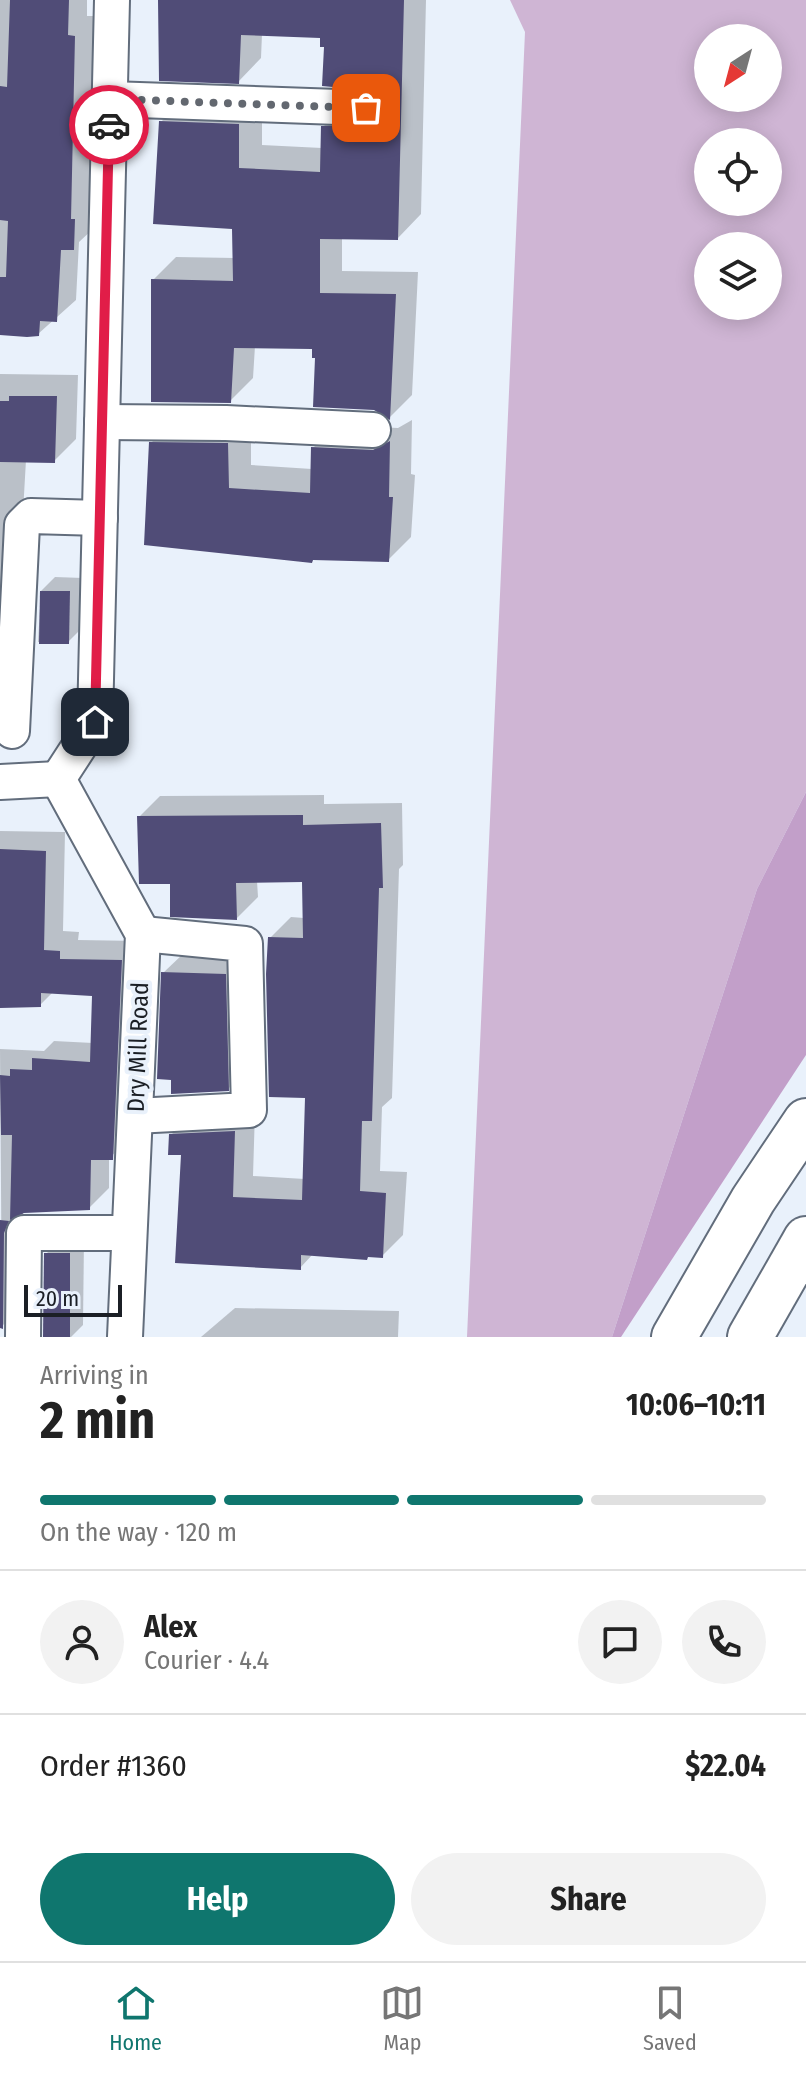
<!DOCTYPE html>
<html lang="en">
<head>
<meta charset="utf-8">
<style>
  :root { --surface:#fff; --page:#f2f2f2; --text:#222; --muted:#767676; --line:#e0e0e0; --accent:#0f766e }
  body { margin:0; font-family:"Fira Sans Condensed",sans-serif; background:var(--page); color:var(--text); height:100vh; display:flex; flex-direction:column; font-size:30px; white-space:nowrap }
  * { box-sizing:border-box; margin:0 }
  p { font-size:26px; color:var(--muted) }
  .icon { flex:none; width:44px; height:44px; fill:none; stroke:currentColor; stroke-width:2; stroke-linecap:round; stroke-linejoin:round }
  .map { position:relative; height:1337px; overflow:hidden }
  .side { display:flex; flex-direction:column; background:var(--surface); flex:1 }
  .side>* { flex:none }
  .needle { width:52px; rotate:216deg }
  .buttons { position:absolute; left:694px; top:24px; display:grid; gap:16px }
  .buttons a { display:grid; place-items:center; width:88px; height:88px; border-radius:50%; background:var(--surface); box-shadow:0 4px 20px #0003; font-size:40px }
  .scale { position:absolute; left:24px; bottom:20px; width:98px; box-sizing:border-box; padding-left:8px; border:4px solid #1b1f25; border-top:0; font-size:22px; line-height:28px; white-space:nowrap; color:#1b1f25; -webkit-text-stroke:6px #e9f1fb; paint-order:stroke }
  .pin { position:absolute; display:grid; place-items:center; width:68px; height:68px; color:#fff; margin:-34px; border-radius:16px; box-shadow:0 4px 12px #0006 }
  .courier { position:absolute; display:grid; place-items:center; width:80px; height:80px; margin:-40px; border:6px solid #e11d48; border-radius:50%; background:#fff; color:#222; box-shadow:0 2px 10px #0007 }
  .headline em { font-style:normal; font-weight:700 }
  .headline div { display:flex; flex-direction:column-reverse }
  .headline { display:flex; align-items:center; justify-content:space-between; height:136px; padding:0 40px }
  h1 { font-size:52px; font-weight:700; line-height:60px }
  .bar { display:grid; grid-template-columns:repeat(4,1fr); gap:12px 8px; align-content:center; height:96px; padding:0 40px }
  .bar i { height:10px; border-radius:6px; background:var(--line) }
  .bar .selected { background:var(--accent) }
  .bar p { grid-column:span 4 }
  .line { display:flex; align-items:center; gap:20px; padding:0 40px; border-top:2px solid var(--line) }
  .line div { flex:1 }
  .round { display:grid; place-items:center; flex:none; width:84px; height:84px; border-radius:42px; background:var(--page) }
  .primary-button { display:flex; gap:16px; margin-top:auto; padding:16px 40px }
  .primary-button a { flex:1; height:92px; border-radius:48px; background:var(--accent); color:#fff; font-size:32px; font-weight:700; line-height:92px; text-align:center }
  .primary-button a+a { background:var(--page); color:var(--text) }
  .tabs { display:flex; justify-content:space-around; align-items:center; height:112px; border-top:2px solid var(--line); background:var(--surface); font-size:22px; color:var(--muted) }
  .tabs a { display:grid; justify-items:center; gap:4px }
  .tabs .selected { color:var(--accent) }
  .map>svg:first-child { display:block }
</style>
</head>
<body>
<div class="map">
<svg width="806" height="1337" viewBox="0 0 806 1337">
  <rect width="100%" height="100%" fill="#e9f1fb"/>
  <!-- green -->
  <path fill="#cfb5d4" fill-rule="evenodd" d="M510,0H806V792L757,889L612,1337H467L525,32ZM708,38H768V98H708ZM708,142H768V202H708ZM708,246H768V306H708Z"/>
  <!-- forest -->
  <path fill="#c29fc9" d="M806,792V1055L621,1337H612L757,889Z"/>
  <!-- shadow -->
  <g fill="#0003">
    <path d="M0,0H87V16H94L91,200L94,228L79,242L76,300L38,334H0Z"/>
    <path d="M161,0H426L421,214L398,238L342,237V271L418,272L412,395L390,417L317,356L314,347L255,346L253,378L230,401L153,280L176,257L235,258L234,227L161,122L184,98L262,101V145L322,148L323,127L346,104H386L377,89L322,36L262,34L261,58L238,82Z"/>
    <path d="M0,374L78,375L76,439L54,461L26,460L17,618L0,704Z"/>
    <path d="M174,420L251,421V465L312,469L313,448L336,425L398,428L412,420L411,474L415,475L411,537L388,560L315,558L312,561L229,554L151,443Z"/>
    <path d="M55,577L83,578L82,628L68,642H38L41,591Z"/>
    <path d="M324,795V804L402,803L403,865L399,869L392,1098L382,1107L380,1171L407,1172L403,1235L382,1256L313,1254L300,1268L183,1154L171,1135L192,1114L255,1111L253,1176L305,1179L307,1096L270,938L291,917L304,918V880L257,881L258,897L237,918L172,882L139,817L160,796Z"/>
    <path d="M0,831L65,832L63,931L79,932L78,940L140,941L131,1139L109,1158V1188L89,1208L23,1211L22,1307L2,1326L0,1049L44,1051L54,1041L93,1043L94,994L53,992L40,1005L0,1006Z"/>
    <path d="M184,953L245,954L248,1069L228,1089L163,973Z"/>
    <path d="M60,1240H84L83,1325L71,1337H44L46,1254Z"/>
    <path d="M235,1308L399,1311L398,1337H201Z"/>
  </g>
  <!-- building -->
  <g fill="#504c77">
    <path d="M10,0H69L68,35L75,36L71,219H75L74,250H61L57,322L40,321L39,336L27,337L0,335V277H6L8,221L0,220V86L7,87Z"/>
    <path d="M158,0H404L398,240L320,239V293L396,294L390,420L374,410L313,407L315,358H312V349L234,348L231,403L151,402V279L233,281L232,229L153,224L159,121L239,124V168L320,172L321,126H375L382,119L386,108L376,91L322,86L324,47H320V38L241,35L239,84L159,81Z"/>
    <path d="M9,396H57L55,463L0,462V401H9Z"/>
    <path d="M390,441L389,497H393L389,562L313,560L312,563L144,545L149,442L228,443L229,488L310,493L311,447L373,450Z"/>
    <path d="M40,591H70L69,644H39Z"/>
    <path d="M303,815V825L381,823L383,888H379L372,1121H362L360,1191L386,1193L383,1258L368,1257L367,1260L301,1255V1270L175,1263L181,1155H168L169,1134L235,1131L233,1197L302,1200L305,1098L269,1097L266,974L268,937L303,938L302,882L236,883L237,920L170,917V884H139L137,816Z"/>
    <path d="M0,849L46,851L44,950L60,951V959L122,960L113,1160H91L90,1210L24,1213L10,1220L12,1135H1L0,1075L10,1076V1069L32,1070V1058L90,1062L92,996L41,993V1007L0,1008Z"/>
    <path d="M161,972L226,974L229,1091L171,1094V1080L157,1079Z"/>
    <path d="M0,1220L9,1221L4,1233L3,1329L0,1328Z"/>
    <path d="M44,1253H70V1337H43Z"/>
  </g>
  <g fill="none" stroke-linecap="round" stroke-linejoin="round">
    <defs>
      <g id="minor">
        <path d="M110,99L366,108"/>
        <path d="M102,422L226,423L373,430"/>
        <path d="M12,731L22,525L31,516L100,518"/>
        <path d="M58,779L95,722L112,0"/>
        <path d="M58,779L143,934L125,1337"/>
        <path d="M0,782L58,779"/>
        <path d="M135,1116L249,1110L245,944L143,934"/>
        <path d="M23,1337L24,1233H129"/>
      </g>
      <g id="highway">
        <path d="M674,1337L753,1200L806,1121"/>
        <path d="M750,1337L806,1239"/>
      </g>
    </defs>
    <!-- minor casing -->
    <use href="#minor" stroke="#626d7c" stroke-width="38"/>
    <!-- highway casing -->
    <use href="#highway" stroke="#626d7c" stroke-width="48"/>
    <!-- minor -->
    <use href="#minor" stroke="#fff" stroke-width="34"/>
    <!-- highway -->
    <use href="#highway" stroke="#fff" stroke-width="44"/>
  </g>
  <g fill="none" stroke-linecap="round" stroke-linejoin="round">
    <!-- done -->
    <path stroke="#636870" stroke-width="8" stroke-dasharray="0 14.4" d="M109,125L110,99L366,108"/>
    <!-- route -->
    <path stroke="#e11d48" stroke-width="10" d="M95,722L109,125"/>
  </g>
  <g text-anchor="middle" stroke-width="8" stroke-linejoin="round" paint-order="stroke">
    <!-- street labels -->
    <g font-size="24" fill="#1b1f25" stroke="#e9f1fb">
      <text transform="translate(138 1047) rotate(-88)" y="8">Dry Mill Road</text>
    </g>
  </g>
</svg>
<div class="buttons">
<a><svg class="needle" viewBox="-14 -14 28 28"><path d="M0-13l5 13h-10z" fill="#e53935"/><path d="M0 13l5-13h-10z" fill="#767676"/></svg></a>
<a><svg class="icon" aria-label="locate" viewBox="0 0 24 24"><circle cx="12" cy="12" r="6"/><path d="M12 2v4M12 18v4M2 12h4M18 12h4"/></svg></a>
<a><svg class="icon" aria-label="layers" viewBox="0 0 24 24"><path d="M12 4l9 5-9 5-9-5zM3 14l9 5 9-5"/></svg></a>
</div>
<div class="scale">20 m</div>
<div class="pin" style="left:366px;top:108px;background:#ea580c"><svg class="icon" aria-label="bag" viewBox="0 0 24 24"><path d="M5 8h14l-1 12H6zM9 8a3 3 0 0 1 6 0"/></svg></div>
<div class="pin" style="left:95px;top:722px;background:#1f2937"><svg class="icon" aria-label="home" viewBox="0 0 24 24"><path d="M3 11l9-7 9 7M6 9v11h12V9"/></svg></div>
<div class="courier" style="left:109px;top:125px"><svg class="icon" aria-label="car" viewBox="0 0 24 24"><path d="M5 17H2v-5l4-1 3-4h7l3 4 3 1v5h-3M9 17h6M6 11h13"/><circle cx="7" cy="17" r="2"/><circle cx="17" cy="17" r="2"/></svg></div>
</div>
<section class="side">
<div class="headline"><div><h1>2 min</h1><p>Arriving in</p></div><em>10:06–10:11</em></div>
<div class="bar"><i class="selected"></i><i class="selected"></i><i class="selected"></i><i></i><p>On the way · 120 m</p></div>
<div class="line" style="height:144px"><a class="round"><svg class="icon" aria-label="person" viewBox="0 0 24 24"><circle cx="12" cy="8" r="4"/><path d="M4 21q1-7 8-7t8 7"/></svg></a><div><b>Alex</b><p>Courier · 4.4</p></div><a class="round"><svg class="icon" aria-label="chat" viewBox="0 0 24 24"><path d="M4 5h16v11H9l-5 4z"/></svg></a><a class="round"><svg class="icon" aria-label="phone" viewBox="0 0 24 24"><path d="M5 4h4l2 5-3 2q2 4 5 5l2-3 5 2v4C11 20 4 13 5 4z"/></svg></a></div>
<div class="line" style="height:104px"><div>Order #1360</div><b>$22.04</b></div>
<div class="primary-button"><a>Help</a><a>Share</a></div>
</section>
<nav class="tabs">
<a class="selected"><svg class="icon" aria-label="home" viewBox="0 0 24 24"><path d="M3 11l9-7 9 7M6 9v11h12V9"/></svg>Home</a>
<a><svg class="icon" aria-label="map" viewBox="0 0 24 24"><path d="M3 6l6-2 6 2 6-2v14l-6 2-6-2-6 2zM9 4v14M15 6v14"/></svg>Map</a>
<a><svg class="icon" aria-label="saved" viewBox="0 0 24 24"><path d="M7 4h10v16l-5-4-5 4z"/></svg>Saved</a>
</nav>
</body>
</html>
